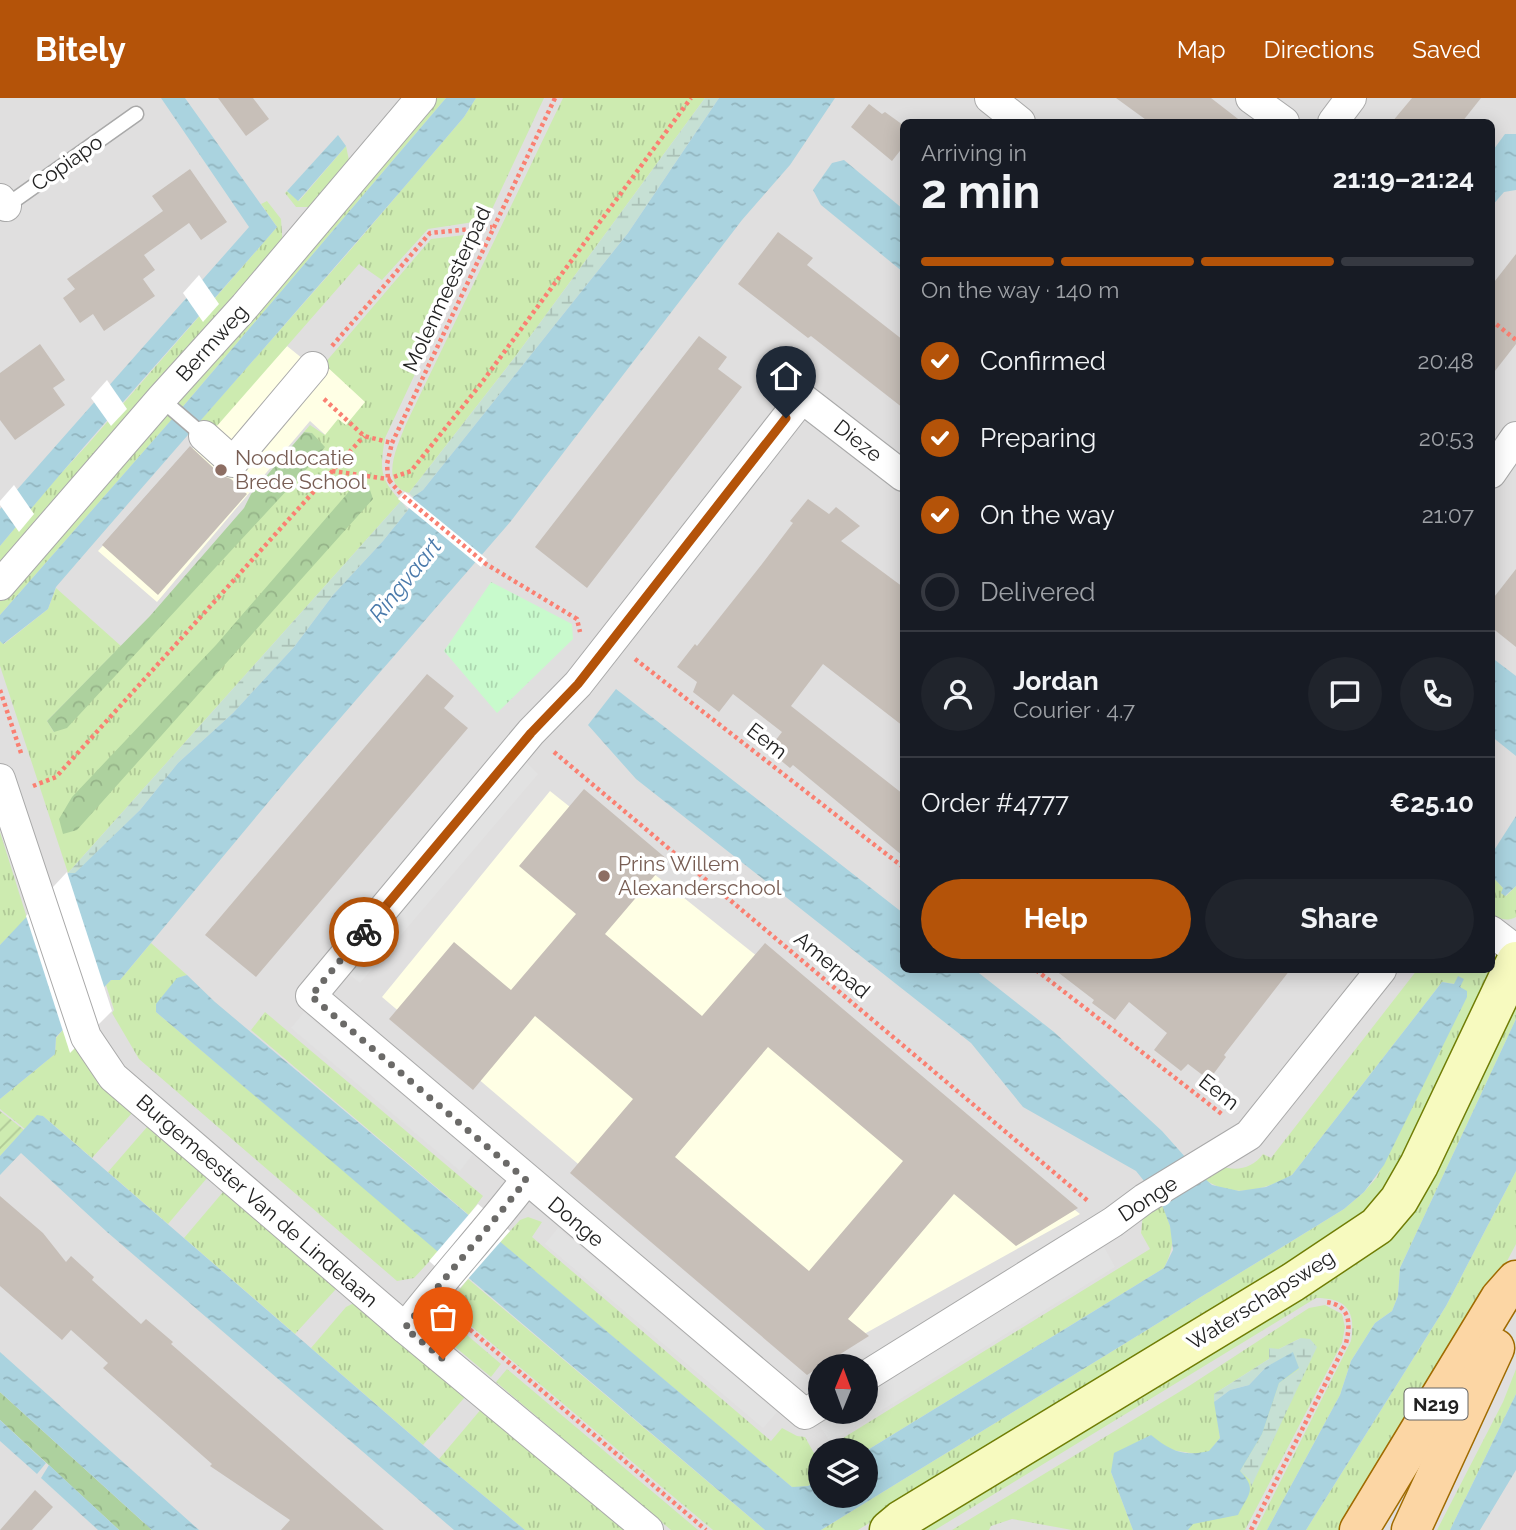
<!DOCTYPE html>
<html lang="en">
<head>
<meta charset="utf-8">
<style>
  :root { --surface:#171b24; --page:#20242c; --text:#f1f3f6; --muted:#9ea1a6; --line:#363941; --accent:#b45309 }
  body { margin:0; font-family:Raleway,sans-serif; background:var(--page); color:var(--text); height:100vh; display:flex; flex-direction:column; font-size:26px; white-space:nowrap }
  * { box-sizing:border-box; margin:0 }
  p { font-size:23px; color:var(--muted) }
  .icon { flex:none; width:38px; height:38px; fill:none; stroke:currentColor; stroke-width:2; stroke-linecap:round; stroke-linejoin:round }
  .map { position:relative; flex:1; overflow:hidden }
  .details { position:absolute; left:900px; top:21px; width:595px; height:854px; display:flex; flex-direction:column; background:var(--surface); border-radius:10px; box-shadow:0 4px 18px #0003 }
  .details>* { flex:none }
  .needle { width:46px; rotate:1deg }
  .controls { position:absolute; left:808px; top:1256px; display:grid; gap:14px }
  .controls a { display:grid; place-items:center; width:70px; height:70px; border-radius:50%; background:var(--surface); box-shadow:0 4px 18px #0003; font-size:35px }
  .pin { position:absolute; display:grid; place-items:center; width:60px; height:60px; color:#fff; margin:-72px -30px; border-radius:50% 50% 50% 0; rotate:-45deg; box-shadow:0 0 7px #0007 }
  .pin .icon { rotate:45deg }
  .courier { position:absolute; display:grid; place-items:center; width:70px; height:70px; margin:-35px; border:5px solid #b45309; border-radius:50%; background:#fff; color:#222; box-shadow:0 2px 9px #0007 }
  .summary em { font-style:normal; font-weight:700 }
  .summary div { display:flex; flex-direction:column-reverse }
  .summary { display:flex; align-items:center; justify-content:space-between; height:119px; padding:0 21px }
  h1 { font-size:46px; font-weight:700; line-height:52px }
  .bar { display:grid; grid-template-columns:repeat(4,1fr); gap:10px 7px; align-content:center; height:84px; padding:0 21px }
  .bar i { height:9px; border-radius:5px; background:var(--line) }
  .bar .selected { background:var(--accent) }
  .bar p { grid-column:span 4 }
  .line { display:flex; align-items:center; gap:18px; padding:0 21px; border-top:2px solid var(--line) }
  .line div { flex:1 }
  .round { display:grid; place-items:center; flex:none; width:74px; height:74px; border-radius:37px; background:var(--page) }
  ol { padding:0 21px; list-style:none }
  li { display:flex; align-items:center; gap:21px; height:77px }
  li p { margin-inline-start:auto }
  li .icon { padding:7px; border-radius:50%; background:var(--accent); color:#fff; stroke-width:4 }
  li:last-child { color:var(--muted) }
  li i { width:38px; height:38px; border:4px solid var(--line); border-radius:50% }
  .cta { display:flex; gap:14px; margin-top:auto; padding:14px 21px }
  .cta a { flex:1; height:80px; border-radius:42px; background:var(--accent); color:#fff; font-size:28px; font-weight:700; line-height:80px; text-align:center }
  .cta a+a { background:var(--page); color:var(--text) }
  header { display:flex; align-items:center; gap:42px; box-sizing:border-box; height:98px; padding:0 35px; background:var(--accent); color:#fff }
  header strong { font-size:33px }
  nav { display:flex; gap:38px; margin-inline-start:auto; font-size:24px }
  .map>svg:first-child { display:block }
</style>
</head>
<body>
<header>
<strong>Bitely</strong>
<nav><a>Map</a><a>Directions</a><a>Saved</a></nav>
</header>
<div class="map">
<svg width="1516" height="1432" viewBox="0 0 1516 1432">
  <defs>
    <pattern id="grass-tufts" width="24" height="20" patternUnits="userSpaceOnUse" patternTransform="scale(1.75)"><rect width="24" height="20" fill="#cdebb0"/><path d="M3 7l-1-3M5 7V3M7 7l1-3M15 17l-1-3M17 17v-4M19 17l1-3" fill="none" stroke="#b0c997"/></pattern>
    <pattern id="forest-crowns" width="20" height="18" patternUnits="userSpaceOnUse" patternTransform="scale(1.75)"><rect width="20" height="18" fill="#add19e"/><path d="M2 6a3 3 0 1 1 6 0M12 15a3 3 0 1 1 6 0" fill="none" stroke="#95b388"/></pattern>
    <pattern id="wetland-marsh" width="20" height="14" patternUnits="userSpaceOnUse" patternTransform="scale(1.75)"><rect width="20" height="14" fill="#c6e0d4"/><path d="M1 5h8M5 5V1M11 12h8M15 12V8" fill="none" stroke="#aac0b6"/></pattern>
    <pattern id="park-tufts" width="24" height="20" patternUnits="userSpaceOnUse" patternTransform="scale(1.75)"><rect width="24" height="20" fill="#c8facc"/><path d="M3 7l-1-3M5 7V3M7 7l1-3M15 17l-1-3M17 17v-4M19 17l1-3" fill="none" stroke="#acd6af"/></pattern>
    <pattern id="garden-furrows" width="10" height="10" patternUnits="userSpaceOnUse" patternTransform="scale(1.75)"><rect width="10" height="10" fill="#cdebb0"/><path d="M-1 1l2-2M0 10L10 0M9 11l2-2" fill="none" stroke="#b0c997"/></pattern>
    <pattern id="water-ripples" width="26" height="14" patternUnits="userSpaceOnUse" patternTransform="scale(1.75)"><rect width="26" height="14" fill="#aad3df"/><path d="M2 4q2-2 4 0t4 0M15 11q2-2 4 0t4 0" fill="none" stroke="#92b5bf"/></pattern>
  </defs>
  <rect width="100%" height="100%" fill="#f2efe9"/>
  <!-- residential -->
  <path fill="#e0dfdf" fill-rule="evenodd" d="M0,0H1516V1432H0ZM903,24H1491V872H903ZM821,1269H866V1314H821ZM821,1353H866V1398H821Z"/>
  <!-- education -->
  <g fill="#ffffe5">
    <path d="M287,248L313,269L324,266L367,303L333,344L310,323L157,504L98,453Z"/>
    <path d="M550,693L1080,1116L812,1265L382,899Z"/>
  </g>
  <!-- grass -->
  <g fill="url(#grass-tufts)">
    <path d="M434,0H446L180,312L172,305Z"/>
    <path d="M476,0H544L487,122L428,131L382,182L359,166L209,337L197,326L347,156L464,19Z"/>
    <path d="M563,0H705L515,259L409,395C378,387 398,346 406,326Z"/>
    <path d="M346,48L350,67L313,109H296L285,95L287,93L299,103Z"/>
    <path d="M267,103L281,121L283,150L0,469V448L54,383L88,346L277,129L261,106Z"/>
    <path d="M481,135L385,340C380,371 379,380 401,403L68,775L0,568V543L4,546L48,511L56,490L121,548L47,623L54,634L312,335L304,334L310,327L325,337L338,321L346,327L365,304L324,266L431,141Z"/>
    <path d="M166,312L174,319L0,517V500Z"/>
    <path d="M0,734L27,820L0,847Z"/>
    <path d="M1491,777L1503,790L1506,798L1516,788V819C1506,824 1499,821 1491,815Z"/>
    <path d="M151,845L187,877L177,881L156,914L439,1153L414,1180L397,1183L139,961L112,915L114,912L106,887L112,881L120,882Z"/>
    <path d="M1491,855L1494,862V875L1397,1074L1360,1122L858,1432H821L1344,1111L1364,1094L1377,1079L1460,889L1458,879L1455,886L1442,884L1292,1077C1264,1093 1230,1101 1203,1080L1221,1068C1236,1074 1253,1070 1263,1056L1271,1060L1417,872H1491Z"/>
    <path d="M1516,897V921L1400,1170L1398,1198L1392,1213L1375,1225L1351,1263L1340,1297L1267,1432H1256L1351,1243C1356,1213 1347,1200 1316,1200L935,1432H913L1371,1151Z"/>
    <path d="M265,914L483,1098L469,1117L251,932Z"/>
    <path d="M68,926C84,969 97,987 132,1015L92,1060L43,1018H37L25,1031L0,1011V1001L55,956L56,940Z"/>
    <path d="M147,1029L207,1080L168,1126L108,1074Z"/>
    <path d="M1516,1073V1146L1486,1203L1347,1432H1306L1446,1208Z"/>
    <path d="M223,1094L336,1191L295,1236L184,1140Z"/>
    <path d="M1161,1104C1172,1131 1178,1143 1164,1170L866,1353H822L1150,1151L1141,1135L1143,1116Z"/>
    <path d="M528,1119L542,1124L532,1139L771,1343L782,1330L797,1338L805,1339L815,1357L821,1354V1381L808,1388L793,1390L500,1144L520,1122Z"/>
    <path d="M468,1181L765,1432H713L458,1217L455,1197Z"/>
    <path d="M354,1205L465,1299L423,1347L311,1250L346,1209Z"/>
    <path d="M1325,1207L1342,1216L1345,1229L1342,1245L1245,1432H1188L1301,1240L1279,1251L1269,1261L1214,1296L1220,1340L1209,1354L1197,1356L1171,1352L1111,1374L1133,1432H1072L1012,1421L991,1428L989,1432H952L1189,1288L1309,1210Z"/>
    <path d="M454,1226L501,1266L491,1279L442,1238Z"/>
    <path d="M507,1271L698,1432H671L496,1284Z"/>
    <path d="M1516,1271V1296L1450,1432H1437L1503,1304Z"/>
    <path d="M482,1310L624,1432H525L439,1361Z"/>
  </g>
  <!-- forest -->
  <g fill="url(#forest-crowns)">
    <path d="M304,334L312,335L325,349L315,362L67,630L54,634L47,623L150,518L244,410L251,396Z"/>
    <path d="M368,386L373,401L77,732L63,736L59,721L72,699L216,547L353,389Z"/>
    <path d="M0,1294L152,1432H119L0,1322Z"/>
  </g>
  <!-- wetland -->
  <g fill="url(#wetland-marsh)">
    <path d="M705,0H719L628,135L423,392L413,399L409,395L515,259Z"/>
    <path d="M401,403L408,412L383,443L333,497L294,549L233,615L178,665L140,712L75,776L68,775Z"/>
    <path d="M1301,1240L1310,1241L1317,1249L1251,1389L1250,1382L1240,1373L1262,1336L1279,1285L1299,1271L1293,1255L1266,1269L1249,1287L1230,1292L1214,1304V1296L1269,1261V1250L1279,1251Z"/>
  </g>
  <!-- park -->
  <path fill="url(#park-tufts)" d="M491,484L572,526L573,541L497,615L444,553Z"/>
  <!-- garden -->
  <path fill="url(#garden-furrows)" d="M0,1013L24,1032L0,1058Z"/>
  <!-- parking -->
  <g fill="#e2e2e2">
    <path d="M524,662L538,676L360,885L345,873Z"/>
    <path d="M304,914L473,1056L460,1073L291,930Z"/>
    <path d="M558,1130L777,1314L763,1330L545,1146Z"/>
    <path d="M1104,1149L1115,1169L830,1344L819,1326L837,1314H866V1296Z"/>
  </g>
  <!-- water -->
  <g fill="url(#water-ripples)">
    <path d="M161,0H185L277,129C185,235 90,339 0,448V411L249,129Z"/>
    <path d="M446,0H476L464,19C330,177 191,332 56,489L48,511L3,546L0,543V517L180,312Z"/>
    <path d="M719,0H835L790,67L742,122L511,423L291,677L120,882H111L56,939L55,956L0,1001V847L68,775H75L140,712L178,665L233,615L294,549L333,497L383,443L408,412L413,399L423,392L628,135Z"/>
    <path d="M1505,36H1516V92L1504,94L1491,109V55Z"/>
    <path d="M338,37L346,48L298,103L287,93Z"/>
    <path d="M844,62L903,111V174L821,107L813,92L832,65Z"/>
    <path d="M1491,559L1516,578V658L1491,638Z"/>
    <path d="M616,591L903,815V872H975L1054,934L1162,1033L1203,1079L1212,1087L1239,1093L1266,1089L1292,1077L1442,884L1454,886L1458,878L1464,881L1460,889L1467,893V899L1384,1067L1364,1094L1344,1111L821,1432H765L156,914V906L177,880L187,877L215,904L792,1389L808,1388L821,1381V1398H866V1353L1164,1170L1173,1152L1170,1128L1161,1104L1136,1073L1023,1009L971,945L636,681L588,627Z"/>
    <path d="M1516,718V788L1505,798L1501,795L1503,790L1491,777V757Z"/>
    <path d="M1516,921V1073L1446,1208L1306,1432H1267L1340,1297L1351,1263L1375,1225L1392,1213L1398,1198L1400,1170Z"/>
    <path d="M37,1017L43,1018L439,1361L525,1432H454L107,1134L21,1055L0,1077V1058Z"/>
    <path d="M0,1254L199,1432H152L0,1294Z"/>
    <path d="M1293,1254L1299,1270L1279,1285L1262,1336L1240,1373C1258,1392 1248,1396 1238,1417L1193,1426L1188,1432H1133L1111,1374L1114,1355L1151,1337C1171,1353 1183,1359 1209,1353L1220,1340L1214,1304L1230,1292L1249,1287L1266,1269Z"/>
    <path d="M1516,1296V1372L1480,1432H1450Z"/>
    <path d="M0,1322L46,1365L37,1376L0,1343Z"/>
    <path d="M49,1367L119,1432H98L41,1380Z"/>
  </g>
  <!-- pier -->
  <g fill="#fff">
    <path d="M199,177L219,206L203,224L183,195Z"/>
    <path d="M107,282L127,311L111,328L91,300Z"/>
    <path d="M14,387L34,416L19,434L0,407V403Z"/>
    <path d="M405,394L487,461L481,469L398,401Z"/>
    <path d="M67,774L112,913L70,955L26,818Z"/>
    <path d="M478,1106L510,1133L460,1190L429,1163Z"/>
  </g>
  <!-- building -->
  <g fill="#c7bfb8" fill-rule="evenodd">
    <path d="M218,0H253L269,21L246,38Z"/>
    <path d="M1116,0H1211L1242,24H1149Z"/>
    <path d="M1412,0H1481L1462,24H1392Z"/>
    <path d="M869,6L882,16L885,14L903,27V49L892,63L851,29Z"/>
    <path d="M190,71L227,124L201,142L189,125L144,157L155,172L143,181L155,198L104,233L93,216L80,225L63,200L75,191L67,181L163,113L152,98Z"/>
    <path d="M778,134L813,160L807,167L903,242V310L811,238L808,240L738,186Z"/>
    <path d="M1516,156V246L1491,278V188Z"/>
    <path d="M699,238L727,259L718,271L742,289L587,490L535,449Z"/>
    <path d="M40,246L65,282L53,290L65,307L15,342L0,322V275Z"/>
    <path d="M190,348L221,377L231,381L247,396L158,497L102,447Z"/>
    <path d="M808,401L829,416L836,409L860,428L841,443L903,489V628L823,566L791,608L903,696V758L793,667L790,670L768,652L782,634L733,596L719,614L693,594L697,584L677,569L695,546L697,548L762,466L793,425L790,423Z"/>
    <path d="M1516,471V549L1491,529V503Z"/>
    <path d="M427,576L454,598L444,610L468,630L256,879L205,837Z"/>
    <path d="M584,691L668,762L605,836L702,918L765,845L1078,1110L1016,1148L954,1096L848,1221L869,1238L807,1277L570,1075L633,1001L592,966L535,918L473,992L389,921L454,844L511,892L576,816L519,768ZM768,949L903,1063L809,1173L675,1059Z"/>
    <path d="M1055,872H1290L1224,957L1226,959L1209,982L1188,966L1181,973L1154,952L1167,935L1129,904L1115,922L1092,905L1094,902Z"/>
    <path d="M0,1098L43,1135L66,1164L71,1158L94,1179L92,1182L141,1226L146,1221L173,1244L171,1246L384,1432H281L290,1422L210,1368L212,1366L103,1270L108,1265L71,1232L62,1242L0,1188Z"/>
    <path d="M35,1392L53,1409L32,1432H0Z"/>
  </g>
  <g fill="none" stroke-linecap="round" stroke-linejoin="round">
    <defs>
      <g id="lane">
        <path d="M6,108L136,16"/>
        <path d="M161,301L204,338"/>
      </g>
      <g id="street">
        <path d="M990,0L1020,24"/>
        <path d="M1251,0L1284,24"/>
        <path d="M1333,24L1351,0"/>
        <path d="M0,101L6,108"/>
        <path d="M204,338L233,364L313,269"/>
        <path d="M1491,375L1516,339"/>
        <path d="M0,487L161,301L245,208L421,0"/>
        <path d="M0,681L86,939L113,979L405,1230L648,1432"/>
        <path d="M1491,833L1516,852"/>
        <path d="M405,1230C444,1179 487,1133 526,1082"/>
        <path d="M866,1278L1113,1124L1144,1101L1249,1037L1381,872"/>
        <path d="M821,1306L805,1316L311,898L531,634L578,586L802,300L903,378"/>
      </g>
      <path id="secondary" d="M889,1432L901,1422L1293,1184L1377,1128L1399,1102L1419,1067L1516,863"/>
      <g id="primary">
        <path d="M1359,1432L1500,1200L1516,1182"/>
        <path d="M1411,1432L1495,1250"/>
      </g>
    </defs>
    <!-- lane casing -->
    <use href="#lane" stroke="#a9a9a9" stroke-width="17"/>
    <!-- street casing -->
    <use href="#street" stroke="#a9a9a9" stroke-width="32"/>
    <!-- secondary casing -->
    <use href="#secondary" stroke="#707d05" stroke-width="41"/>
    <!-- primary casing -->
    <use href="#primary" stroke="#a06b00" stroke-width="41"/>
    <!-- path -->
    <g stroke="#fa8072" stroke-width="4.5" stroke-dasharray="3.5 3.5" stroke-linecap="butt">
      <path d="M555,0L392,345L387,366L388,381L401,396L486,466L577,521L580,534"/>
      <path d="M1491,222L1516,242"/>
      <path d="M332,248L430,135L492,129"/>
      <path d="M324,301L364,338L392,345"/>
      <path d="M332,373L388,381L411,373L480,287L691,0"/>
      <path d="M635,561L903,769"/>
      <path d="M0,592L22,658"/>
      <path d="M554,654L1088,1103"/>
      <path d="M33,688L56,679L364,338"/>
      <path d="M1036,872L1223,1017"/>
      <path d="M454,1218L706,1432"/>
      <path d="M1251,1432L1346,1245C1351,1225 1350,1207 1326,1204"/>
    </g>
    <!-- lane -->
    <use href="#lane" stroke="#fff" stroke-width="14"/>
    <!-- street -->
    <use href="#street" stroke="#fff" stroke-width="30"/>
    <!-- secondary -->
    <use href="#secondary" stroke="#f7fabf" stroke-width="38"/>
    <!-- primary -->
    <use href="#primary" stroke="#fcd6a4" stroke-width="38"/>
  </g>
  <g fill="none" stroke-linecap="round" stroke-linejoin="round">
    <!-- done -->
    <path stroke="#6b6a68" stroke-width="7" stroke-dasharray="0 12.6" d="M364,834L311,898L526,1082C487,1133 444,1179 405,1230L443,1261"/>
    <!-- route -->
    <path stroke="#b45309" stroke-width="9" d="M364,834L531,635L578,586L786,320"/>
  </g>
  <!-- markers -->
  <g fill="#8d6e63" stroke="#fff" stroke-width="2.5">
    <circle cx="221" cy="372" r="7"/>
    <circle cx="604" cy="778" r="7"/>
  </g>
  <g text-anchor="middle" stroke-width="7" stroke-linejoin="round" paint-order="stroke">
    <!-- shield labels -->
    <rect fill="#fff" stroke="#646464" stroke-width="2" x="1404.5" y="1290.5" width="63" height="31" rx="5"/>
    <g font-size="19" font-weight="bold" fill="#222">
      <text x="1436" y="1313">N219</text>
    </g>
    <!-- street labels -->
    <g font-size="21" fill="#222" stroke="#fff">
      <text transform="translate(67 65) rotate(-35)" y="7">Copiapo</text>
      <text transform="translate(447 191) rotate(-65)" y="7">Molenmeesterpad</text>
      <text transform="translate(212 245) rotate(-48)" y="7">Bermweg</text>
      <text transform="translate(858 343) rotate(38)" y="7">Dieze</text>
      <text transform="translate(767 643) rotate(38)" y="7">Eem</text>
      <text transform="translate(832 867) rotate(40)" y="7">Amerpad</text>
      <text transform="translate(1219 994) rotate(38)" y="7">Eem</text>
      <text transform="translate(1148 1101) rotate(-33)" y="7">Donge</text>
      <text transform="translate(257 1103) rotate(41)" y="7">Burgemeester Van de Lindelaan</text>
      <text transform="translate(576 1124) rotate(40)" y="7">Donge</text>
      <text transform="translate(1261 1202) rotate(-32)" y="7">Waterschapsweg</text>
    </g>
    <!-- education labels -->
    <g font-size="21" fill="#785e54" stroke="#fff" text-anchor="start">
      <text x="235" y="367">Noodlocatie<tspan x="235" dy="24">Brede School</tspan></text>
      <text x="618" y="773">Prins Willem<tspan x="618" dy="24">Alexanderschool</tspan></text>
    </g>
    <!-- water labels -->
    <g font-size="23" font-style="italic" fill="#4a7aab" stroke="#fff">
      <text transform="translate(405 482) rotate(-51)" y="8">Ringvaart</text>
    </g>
  </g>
</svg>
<div class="controls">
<a><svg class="needle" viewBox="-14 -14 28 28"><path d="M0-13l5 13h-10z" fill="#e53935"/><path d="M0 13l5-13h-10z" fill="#9ea1a6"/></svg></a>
<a><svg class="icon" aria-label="layers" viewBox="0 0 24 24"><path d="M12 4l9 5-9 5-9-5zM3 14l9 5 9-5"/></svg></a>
</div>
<div class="pin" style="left:443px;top:1261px;background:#ea580c"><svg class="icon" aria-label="bag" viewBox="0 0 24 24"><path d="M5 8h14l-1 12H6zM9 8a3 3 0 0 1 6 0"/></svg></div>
<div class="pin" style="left:786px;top:320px;background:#1f2937"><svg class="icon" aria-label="home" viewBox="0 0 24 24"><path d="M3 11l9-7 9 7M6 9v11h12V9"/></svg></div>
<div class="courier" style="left:364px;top:834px"><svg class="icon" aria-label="bike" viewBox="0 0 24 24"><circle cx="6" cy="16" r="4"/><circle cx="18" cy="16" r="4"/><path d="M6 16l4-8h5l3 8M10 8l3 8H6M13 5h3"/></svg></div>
<section class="details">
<div class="summary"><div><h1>2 min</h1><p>Arriving in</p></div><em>21:19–21:24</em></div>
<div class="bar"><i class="selected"></i><i class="selected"></i><i class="selected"></i><i></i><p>On the way · 140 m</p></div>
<ol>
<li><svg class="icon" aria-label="check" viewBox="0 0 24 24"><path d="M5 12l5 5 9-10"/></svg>Confirmed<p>20:48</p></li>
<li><svg class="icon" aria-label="check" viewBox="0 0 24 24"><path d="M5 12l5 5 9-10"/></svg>Preparing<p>20:53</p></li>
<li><svg class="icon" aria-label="check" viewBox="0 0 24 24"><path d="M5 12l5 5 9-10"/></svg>On the way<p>21:07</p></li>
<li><i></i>Delivered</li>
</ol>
<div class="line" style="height:126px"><a class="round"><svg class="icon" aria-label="person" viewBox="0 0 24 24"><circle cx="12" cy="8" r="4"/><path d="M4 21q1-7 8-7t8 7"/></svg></a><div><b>Jordan</b><p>Courier · 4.7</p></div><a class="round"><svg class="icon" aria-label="chat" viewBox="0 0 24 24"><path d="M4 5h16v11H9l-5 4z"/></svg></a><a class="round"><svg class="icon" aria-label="phone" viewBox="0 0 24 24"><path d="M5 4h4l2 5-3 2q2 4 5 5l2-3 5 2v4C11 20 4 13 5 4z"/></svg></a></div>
<div class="line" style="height:91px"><div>Order #4777</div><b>€25.10</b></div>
<div class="cta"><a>Help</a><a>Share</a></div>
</section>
</div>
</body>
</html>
